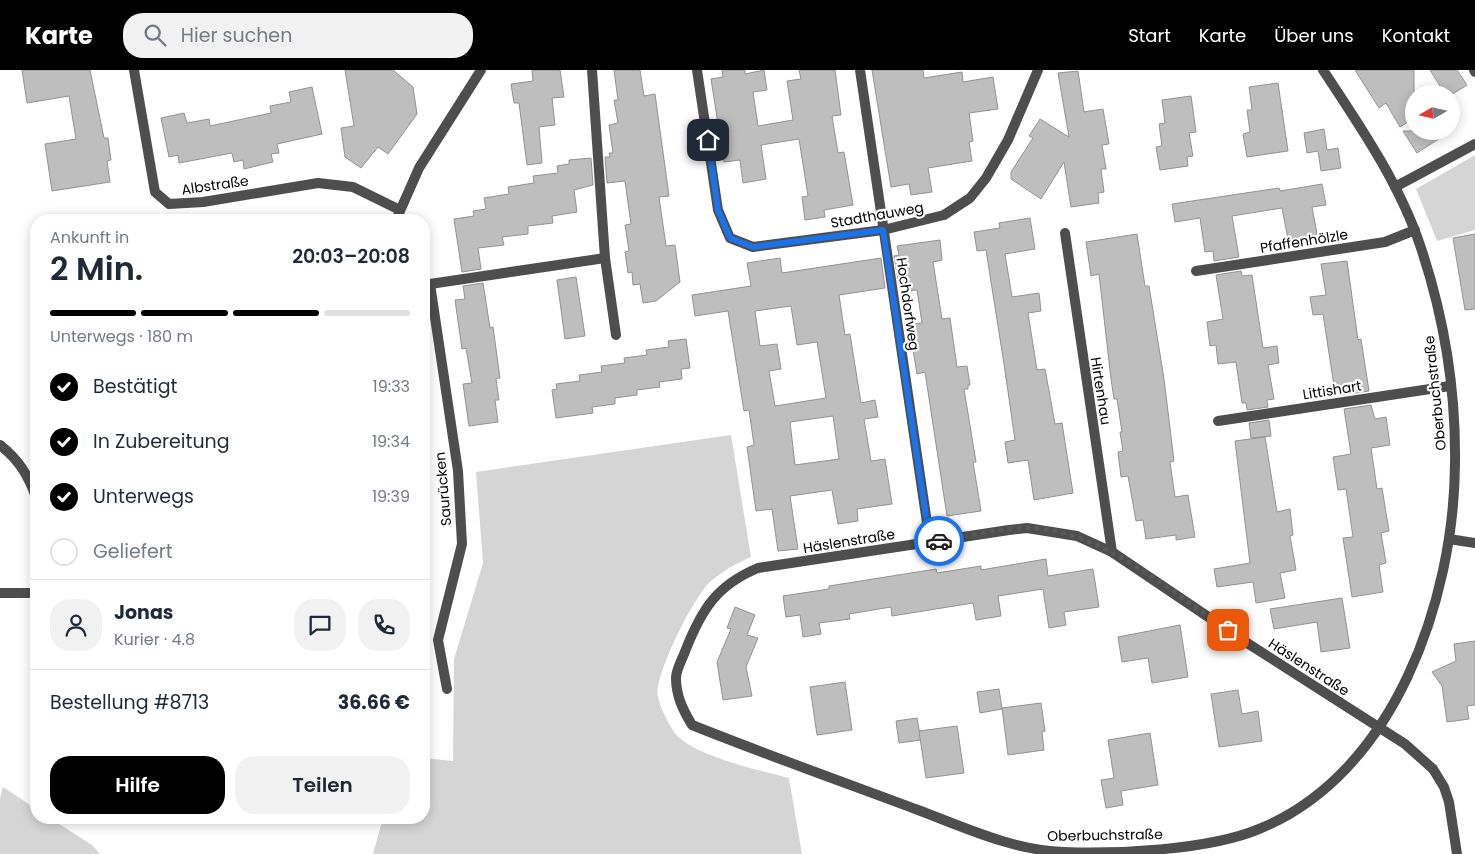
<!DOCTYPE html>
<html lang="de">
<head>
<meta charset="utf-8">
<style>
  :root { --surface:#fff; --page:#f2f2f3; --text:#1f2937; --muted:#747a83; --line:#e0e1e3; --accent:#000 }
  body { margin:0; font-family:Poppins,sans-serif; background:var(--page); color:var(--text); height:100vh; display:flex; flex-direction:column; font-size:19px; white-space:nowrap }
  * { box-sizing:border-box; margin:0 }
  p { font-size:16px; color:var(--muted) }
  .icon { flex:none; width:28px; height:28px; fill:none; stroke:currentColor; stroke-width:2; stroke-linecap:round; stroke-linejoin:round }
  .map { position:relative; flex:1; overflow:hidden }
  .side { position:absolute; left:30px; top:144px; width:400px; height:610px; display:flex; flex-direction:column; background:var(--surface); border-radius:20px; box-shadow:0 2px 12px #0003 }
  .side>* { flex:none }
  .needle { width:32px; rotate:261deg }
  .buttons { position:absolute; left:1405px; top:15px; display:grid; gap:10px }
  .buttons a { display:grid; place-items:center; width:55px; height:55px; border-radius:50%; background:var(--surface); box-shadow:0 2px 12px #0003; font-size:25px }
  .pin { position:absolute; display:grid; place-items:center; width:42px; height:42px; color:#fff; margin:-21px; border-radius:10px; box-shadow:0 2px 8px #0006 }
  .courier { position:absolute; display:grid; place-items:center; width:50px; height:50px; margin:-25px; border:4px solid #1a73e8; border-radius:50%; background:#fff; color:#222; box-shadow:0 1px 6px #0007 }
  .overview em { font-style:normal; font-weight:600 }
  .overview div { display:flex; flex-direction:column-reverse }
  .overview { display:flex; align-items:center; justify-content:space-between; height:85px; padding:0 20px }
  h1 { font-size:32px; font-weight:600; line-height:38px }
  .bar { display:grid; grid-template-columns:repeat(4,1fr); gap:8px 5px; align-content:center; height:60px; padding:0 20px }
  .bar i { height:6px; border-radius:4px; background:var(--line) }
  .bar .current { background:var(--accent) }
  .bar p { grid-column:span 4 }
  .line { display:flex; align-items:center; gap:12px; padding:0 20px; border-top:1px solid var(--line) }
  .line div { flex:1 }
  .round { display:grid; place-items:center; flex:none; width:52px; height:52px; border-radius:20px; background:var(--page) }
  ol { padding:0 20px; list-style:none }
  li { display:flex; align-items:center; gap:15px; height:55px }
  li p { margin-inline-start:auto }
  li .icon { padding:5px; border-radius:50%; background:var(--accent); color:#fff; stroke-width:4 }
  li:last-child { color:var(--muted) }
  li i { width:28px; height:28px; border:2px solid var(--line); border-radius:50% }
  .action { display:flex; gap:10px; margin-top:auto; padding:10px 20px }
  .action a { flex:1; height:58px; border-radius:20px; background:var(--accent); color:#fff; font-size:20px; font-weight:600; line-height:58px; text-align:center }
  .action a+a { background:var(--page); color:var(--text) }
  header { display:flex; align-items:center; gap:30px; box-sizing:border-box; height:70px; padding:0 25px; background:var(--accent); color:#fff }
  header strong { font-size:24px }
  nav { display:flex; gap:28px; margin-inline-start:auto; font-size:18px }
  .search { width:350px; height:45px; background:var(--page); display:flex; align-items:center; gap:12px; box-sizing:border-box; padding:0 18px; border-radius:20px; color:var(--muted); font-size:19px }
  .map>svg:first-child { display:block }
</style>
</head>
<body>
<header>
<strong>Karte</strong>
<div class="search"><svg class="icon" aria-label="search" viewBox="0 0 24 24"><circle cx="10" cy="10" r="6"/><path d="M15 15l6 6"/></svg>Hier suchen</div>
<nav><a>Start</a><a>Karte</a><a>Über uns</a><a>Kontakt</a></nav>
</header>
<div class="map">
<svg width="1475" height="784" viewBox="0 0 1475 784">
  <rect width="100%" height="100%" fill="#fff"/>
  <!-- green -->
  <g fill="#d5d5d5">
    <path d="M1475,85V160L1437,171L1416,119Z"/>
    <path d="M731,365L751,487C737,493 723,501 711,511C695,524 653,607 658,627C660,637 668,653 674,662C692,686 759,700 789,708L802,784H373L383,748H424V688L453,691L454,589L483,493L476,402Z"/>
    <path d="M3,717L36,739V748H50L92,775L100,784H0V728Z"/>
  </g>
  <!-- building -->
  <g fill="#bebebe" stroke="#929292" fill-rule="evenodd">
    <path d="M22,0H90L104,68H108L111,90L107,91L110,112L52,121L45,74L76,69L69,26L27,33Z"/>
    <path d="M345,0H393L413,17L417,44L388,84L378,77L361,98L345,87L341,58L354,56Z"/>
    <path d="M532,0H560L564,27L552,28L555,55L539,57L542,93L527,95L519,33H514L511,14L533,11Z"/>
    <path d="M614,0H640L644,26L655,24L669,126L659,127L666,176L675,175L680,212L656,231L643,233L640,214L633,215L632,202L628,203L625,182L629,181L625,155L631,154L625,111L607,113L605,87H610L609,83H613L609,55L618,53L614,30H618Z"/>
    <path d="M722,0H745V4L764,0L767,20L753,22L758,56L793,50L787,11L801,9L799,0H835L841,45L832,46L838,83L844,82L853,135L824,140L825,147L805,150L802,127L808,126L799,69L761,75L766,109L743,113L740,90L724,92L711,9L723,7Z"/>
    <path d="M872,0H923L924,8L962,2L963,12L993,7L998,39L969,43L973,71L969,72L972,91L928,98L932,122L911,125L909,114L891,117Z"/>
    <path d="M1355,0H1414V48L1400,57L1386,33L1379,38Z"/>
    <path d="M1430,0H1457L1467,15L1451,25L1445,24Z"/>
    <path d="M1078,1L1084,42L1103,39L1109,74L1102,75L1106,99H1101L1104,122L1098,123L1099,133L1071,137L1064,92L1041,129L1011,109V102L1033,68L1029,66L1040,49L1069,67L1058,3Z"/>
    <path d="M1278,13L1288,81L1247,87L1243,64L1250,62L1247,40H1252L1249,17Z"/>
    <path d="M312,17L322,64L277,74L279,83L271,84L273,92L244,99L243,90L234,92L232,83L179,93L178,85L169,87L161,48L184,43L187,53L209,49L210,56L271,43L270,36L291,32L289,22Z"/>
    <path d="M1191,26L1196,62L1189,63L1193,86L1187,87L1188,96L1160,100L1156,77L1162,76L1159,54L1165,53L1162,30Z"/>
    <path d="M1324,59L1327,80L1338,78L1341,98L1321,101L1318,81L1307,83L1304,63Z"/>
    <path d="M1403,61H1451L1417,83Z"/>
    <path d="M591,88L593,115L574,120L577,142L552,146L553,153L528,156V164L502,167L504,175L478,178L481,199L462,202L454,149L474,146L473,141L486,139L484,128L509,124L508,117L534,113L533,106L558,103L557,96L569,94V90Z"/>
    <path d="M1322,114L1326,135L1312,137L1317,164L1288,169L1282,138L1232,146L1239,187L1214,191L1213,181L1205,182L1200,148L1175,152L1172,134L1279,118L1280,121Z"/>
    <path d="M1030,148L1035,179L1005,184L1012,227L1039,223L1041,241L1028,243L1037,300L1045,299L1055,354L1062,353L1073,423L1034,430L1028,390L1008,393L1005,372L1015,370L1004,294L986,180L977,181L974,162L1000,158L999,153Z"/>
    <path d="M1137,164L1145,216H1149L1164,309L1174,391L1170,392L1175,427L1188,425L1195,467L1176,470V465L1146,469L1143,450L1136,451L1128,406L1121,407L1118,382L1123,381L1120,362H1122L1117,329H1114L1111,309L1099,204L1091,206L1086,172Z"/>
    <path d="M1475,164V239L1465,240L1453,168Z"/>
    <path d="M940,170L942,190L933,192L942,249L950,248L957,297L967,296L970,315H968V319H964L976,392H973L981,441L947,446L925,302L917,304L909,255L922,253L917,220L904,221L903,216H899L894,186L899,185L897,176Z"/>
    <path d="M780,188L782,203L881,188L885,218L839,225L845,265L850,264L861,333L875,330L878,347L864,349L871,391L885,389L892,434L857,439L858,451L838,454L832,420L790,426L798,479L778,481L772,439L756,441L747,377L754,375L749,340L744,341L728,241L695,246L692,225L751,216L747,193ZM791,236L797,275L817,272L826,328L775,336L769,301L781,299L777,274L760,276L755,241ZM833,346L839,389L795,395L790,352Z"/>
    <path d="M1347,191L1358,270L1361,269L1369,321L1342,325L1341,315L1334,316L1323,244L1313,245L1310,227L1326,225L1321,194Z"/>
    <path d="M1241,201L1242,206L1252,205L1263,278L1277,276L1279,293L1268,295L1274,329L1267,330L1268,337L1247,340L1246,333H1242L1236,292L1218,294L1216,275L1210,276L1207,252L1223,249L1216,205Z"/>
    <path d="M576,207L585,266L565,269L557,210Z"/>
    <path d="M483,213L490,258L493,257L500,308L496,309L499,330H495L498,352L469,356L463,314L472,313L466,278L462,279L455,230L465,229L463,216Z"/>
    <path d="M686,269L690,298L681,299L682,309L659,312L660,317L637,320V325L615,328V334L592,337L593,343L556,348L552,320L557,319L556,314L580,311L579,305L602,302L601,296L625,293L624,288L647,285L646,280L669,277L668,271Z"/>
    <path d="M1371,335L1375,349L1386,347L1390,375L1371,378L1377,419L1382,418L1389,461L1381,463L1386,493L1379,495L1383,522L1352,527L1343,468L1353,467L1346,419L1338,420L1333,387L1351,384L1344,339Z"/>
    <path d="M1269,350L1271,366L1251,368L1249,353Z"/>
    <path d="M1265,367L1277,442L1290,439L1293,465L1290,466L1296,500L1280,503L1285,528L1256,533L1253,512L1217,517L1214,499L1250,493L1235,371Z"/>
    <path d="M1046,489L1048,506L1093,499L1099,537L1064,542L1066,555L1049,558L1043,519L998,526L1001,546L976,550L973,533L892,546L891,537L849,544L850,549L819,553L821,564L803,567L800,545L786,547L783,526L829,519V516L936,499L937,503L981,496V500Z"/>
    <path d="M1342,528L1350,578L1321,582L1317,552L1274,559L1270,539Z"/>
    <path d="M735,537L755,545L747,565L758,568L746,597L752,626L723,630L717,592L731,559L727,558Z"/>
    <path d="M1180,555L1188,607L1152,613L1148,588L1122,592L1118,567Z"/>
    <path d="M1475,571V635L1467,636L1469,649L1447,652L1442,616L1432,602L1456,591L1454,574Z"/>
    <path d="M845,612L852,660L817,665L810,617Z"/>
    <path d="M999,619L1002,639L980,643L977,622Z"/>
    <path d="M1238,620L1242,644L1258,641L1262,671L1219,677L1211,624Z"/>
    <path d="M1041,633L1045,661L1042,662L1044,680L1008,685L1002,638Z"/>
    <path d="M917,648L921,670L899,673L896,651Z"/>
    <path d="M957,656L964,703L926,708L919,661Z"/>
    <path d="M1150,663L1158,715L1121,721L1123,735L1106,738L1101,710L1114,708L1108,670Z"/>
  </g>
  <g fill="none" stroke-linecap="round" stroke-linejoin="round">
    <!-- minor -->
    <g stroke="#4e4e4e" stroke-width="10">
      <path d="M134,0L155,122L169,134L203,132L318,113L353,117L400,140"/>
      <path d="M592,0L605,188L616,265"/>
      <path d="M697,0L718,140L730,168L753,177L883,160L944,145L970,128L986,108L1008,70L1038,0"/>
      <path d="M860,0L930,473"/>
      <path d="M1323,0C1360,56 1400,114 1421,178C1444,247 1456,321 1455,394C1454,529 1395,704 1259,759C1209,780 1118,784 1064,782C1012,780 966,758 918,740C843,712 767,685 692,655C683,640 676,626 676,608C676,599 683,588 686,579C702,539 717,515 758,498L1009,460L1027,458L1077,466L1112,482L1244,571L1405,674L1433,699L1444,717L1449,732L1457,784"/>
      <path d="M1474,0L1475,2"/>
      <path d="M1395,117L1475,74"/>
      <path d="M1065,163L1112,482"/>
      <path d="M1196,201L1385,172L1415,160"/>
      <path d="M425,213L430,214L605,188"/>
      <path d="M430,214L458,401L462,474L438,570L447,619"/>
      <path d="M1218,351L1450,316"/>
      <path d="M0,375C19,390 28,405 36,427"/>
      <path d="M1449,469L1475,473"/>
    </g>
    <!-- tertiary -->
    <g stroke="#4e4e4e" stroke-width="10">
      <path d="M396,150L419,98L481,0"/>
      <path d="M0,523H36"/>
    </g>
  </g>
  <g fill="none" stroke-linecap="round" stroke-linejoin="round">
    <!-- done -->
    <path stroke="#595959" stroke-width="5" stroke-dasharray="0 9" d="M939,471C968,467 997,458 1026,458C1099,458 1170,521 1228,560"/>
    <!-- route -->
    <path stroke="#1a73e8" stroke-width="6" d="M708,70L718,140L730,168L753,177L883,160L930,473L939,471"/>
  </g>
  <g text-anchor="middle" stroke-width="4.5" stroke-linejoin="round" paint-order="stroke">
    <!-- street labels -->
    <g font-size="14" fill="#000" stroke="#fff">
      <text transform="translate(215 115) rotate(-8)" y="5">Albstraße</text>
      <text transform="translate(877 145) rotate(-10)" y="5">Stadthauweg</text>
      <text transform="translate(1304 171) rotate(-9)" y="5">Pfaffenhölzle</text>
      <text transform="translate(908 234) rotate(82)" y="5">Hochdorfweg</text>
      <text transform="translate(1332 320) rotate(-9)" y="5">Littishart</text>
      <text transform="translate(1101 321) rotate(81)" y="5">Hirtenhau</text>
      <text transform="translate(1435 323) rotate(-96)" y="5">Oberbuchstraße</text>
      <text transform="translate(443 419) rotate(-95)" y="5">Saurücken</text>
      <text transform="translate(849 471) rotate(-9)" y="5">Häslenstraße</text>
      <text transform="translate(1309 597) rotate(33)" y="5">Häslenstraße</text>
      <text transform="translate(1105 765) rotate(-1)" y="5">Oberbuchstraße</text>
    </g>
  </g>
</svg>
<div class="buttons">
<a><svg class="needle" viewBox="-14 -14 28 28"><path d="M0-13l5 13h-10z" fill="#e53935"/><path d="M0 13l5-13h-10z" fill="#747a83"/></svg></a>
</div>
<div class="pin" style="left:1228px;top:560px;background:#ea580c"><svg class="icon" aria-label="bag" viewBox="0 0 24 24"><path d="M5 8h14l-1 12H6zM9 8a3 3 0 0 1 6 0"/></svg></div>
<div class="pin" style="left:708px;top:70px;background:#1f2937"><svg class="icon" aria-label="home" viewBox="0 0 24 24"><path d="M3 11l9-7 9 7M6 9v11h12V9"/></svg></div>
<div class="courier" style="left:939px;top:471px"><svg class="icon" aria-label="car" viewBox="0 0 24 24"><path d="M5 17H2v-5l4-1 3-4h7l3 4 3 1v5h-3M9 17h6M6 11h13"/><circle cx="7" cy="17" r="2"/><circle cx="17" cy="17" r="2"/></svg></div>
<section class="side">
<div class="overview"><div><h1>2 Min.</h1><p>Ankunft in</p></div><em>20:03–20:08</em></div>
<div class="bar"><i class="current"></i><i class="current"></i><i class="current"></i><i></i><p>Unterwegs · 180 m</p></div>
<ol>
<li><svg class="icon" aria-label="check" viewBox="0 0 24 24"><path d="M5 12l5 5 9-10"/></svg>Bestätigt<p>19:33</p></li>
<li><svg class="icon" aria-label="check" viewBox="0 0 24 24"><path d="M5 12l5 5 9-10"/></svg>In Zubereitung<p>19:34</p></li>
<li><svg class="icon" aria-label="check" viewBox="0 0 24 24"><path d="M5 12l5 5 9-10"/></svg>Unterwegs<p>19:39</p></li>
<li><i></i>Geliefert</li>
</ol>
<div class="line" style="height:90px"><a class="round"><svg class="icon" aria-label="person" viewBox="0 0 24 24"><circle cx="12" cy="8" r="4"/><path d="M4 21q1-7 8-7t8 7"/></svg></a><div><b>Jonas</b><p>Kurier · 4.8</p></div><a class="round"><svg class="icon" aria-label="chat" viewBox="0 0 24 24"><path d="M4 5h16v11H9l-5 4z"/></svg></a><a class="round"><svg class="icon" aria-label="phone" viewBox="0 0 24 24"><path d="M5 4h4l2 5-3 2q2 4 5 5l2-3 5 2v4C11 20 4 13 5 4z"/></svg></a></div>
<div class="line" style="height:65px"><div>Bestellung #8713</div><b>36.66 €</b></div>
<div class="action"><a>Hilfe</a><a>Teilen</a></div>
</section>
</div>
</body>
</html>
